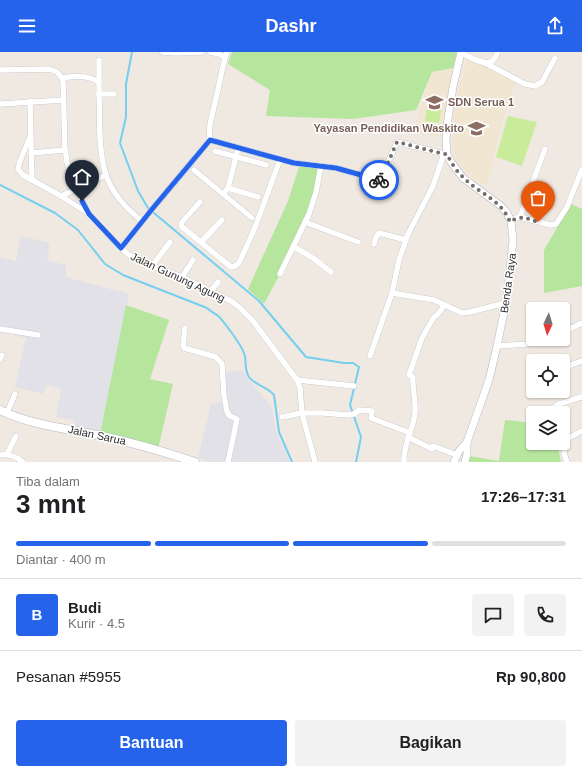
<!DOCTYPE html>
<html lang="id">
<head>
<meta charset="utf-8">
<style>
  :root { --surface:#fff; --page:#f2f2f2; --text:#202124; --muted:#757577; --line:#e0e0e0; --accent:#2563eb }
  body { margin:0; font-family:Arial,sans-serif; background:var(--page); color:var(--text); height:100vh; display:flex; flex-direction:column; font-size:15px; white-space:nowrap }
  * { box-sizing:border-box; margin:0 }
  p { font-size:13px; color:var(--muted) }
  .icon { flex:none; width:22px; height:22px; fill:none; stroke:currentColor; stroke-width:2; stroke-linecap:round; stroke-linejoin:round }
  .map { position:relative; height:410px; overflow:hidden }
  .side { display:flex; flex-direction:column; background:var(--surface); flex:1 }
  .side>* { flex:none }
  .needle { width:26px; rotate:184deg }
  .tools { position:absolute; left:526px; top:250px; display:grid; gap:8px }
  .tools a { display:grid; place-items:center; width:44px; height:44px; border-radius:4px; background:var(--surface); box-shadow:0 1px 3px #0004; font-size:20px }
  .pin { position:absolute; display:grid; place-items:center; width:34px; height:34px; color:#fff; margin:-41px -17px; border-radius:50% 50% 50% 0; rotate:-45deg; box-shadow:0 0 4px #0007 }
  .pin .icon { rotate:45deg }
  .courier { position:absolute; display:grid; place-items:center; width:40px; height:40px; margin:-20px; border:3px solid #2563eb; border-radius:50%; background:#fff; color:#222; box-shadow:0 1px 5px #0007 }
  .overview em { font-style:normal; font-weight:700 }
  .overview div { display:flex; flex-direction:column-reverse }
  .overview { display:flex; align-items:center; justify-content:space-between; height:68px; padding:0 16px }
  h1 { font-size:26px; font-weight:700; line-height:30px }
  .bar { display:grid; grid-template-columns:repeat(4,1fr); gap:6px 4px; align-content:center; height:48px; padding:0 16px }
  .bar i { height:5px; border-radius:3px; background:var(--line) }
  .bar .selected { background:var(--accent) }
  .bar p { grid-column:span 4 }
  .line { display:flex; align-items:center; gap:10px; padding:0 16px; border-top:1px solid var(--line) }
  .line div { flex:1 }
  .round { display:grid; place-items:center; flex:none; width:42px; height:42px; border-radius:4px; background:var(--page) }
  .button { display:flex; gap:8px; margin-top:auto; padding:8px 16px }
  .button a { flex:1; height:46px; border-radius:4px; background:var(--accent); color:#fff; font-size:16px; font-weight:700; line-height:46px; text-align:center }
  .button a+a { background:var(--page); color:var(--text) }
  header { display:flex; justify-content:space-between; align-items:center; height:52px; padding:0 16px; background:var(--accent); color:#fff; font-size:18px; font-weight:700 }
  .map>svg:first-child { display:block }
</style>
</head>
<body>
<header><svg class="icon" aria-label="menu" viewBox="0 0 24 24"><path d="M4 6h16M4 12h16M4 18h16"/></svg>Dashr<svg class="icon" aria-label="share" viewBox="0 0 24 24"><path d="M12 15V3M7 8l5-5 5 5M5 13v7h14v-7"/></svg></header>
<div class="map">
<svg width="582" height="410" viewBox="0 0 582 410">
  <rect width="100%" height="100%" fill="#efe9e1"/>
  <!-- industrial -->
  <g fill="#e3e1e8">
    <path d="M21,184L50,191L47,208L66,213V225L129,242L100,382L77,376L73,368L56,365L61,337L46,333L43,342L15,335L26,286L0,280V205L16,209Z"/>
    <path d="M242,318L272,356L276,380L290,410H210L198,406L211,352L221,351V322Z"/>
  </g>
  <!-- education -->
  <g fill="#f0e6d1">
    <path d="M468,5L517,29L503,67L488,132L477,131L462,116L454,105L452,85L455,51Z"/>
    <path d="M453,16L442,85L413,81L432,20Z"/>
  </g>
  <!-- green -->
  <g fill="#b6e59e">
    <path d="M232,0H457L453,16L432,20L416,58L353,67L266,64L270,38L228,12Z"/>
    <path d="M300,112L321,114L316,140L280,222L264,252L248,237L288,149Z"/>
    <path d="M571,152L582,157V234L544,241V198Z"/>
    <path d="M126,253L169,268L150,327L173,332L158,397L100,382Z"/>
    <path d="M505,368L533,371V391H557L561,410H467L469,404L499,409Z"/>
  </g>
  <!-- pitch -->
  <g fill="#c9ec9a">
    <path d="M428,51L442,53L439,71L425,69Z"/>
    <path d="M508,64L537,70L522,114L496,105Z"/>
  </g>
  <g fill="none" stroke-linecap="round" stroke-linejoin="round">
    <!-- stream -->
    <g stroke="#75cff0" stroke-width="2">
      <path d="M132,0L126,32V65L120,91L138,139L148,156L259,249L306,305L344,311H353L359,315L350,353L361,385L356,410"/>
      <path d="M0,133L55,161L78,178L105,212L123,223L207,256C210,259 214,261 217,263C224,269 241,293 244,301C247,309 244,318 249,325C255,333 267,335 274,343L279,380L292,410"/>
    </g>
    <defs>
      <g id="minor">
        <path d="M162,0L177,1L201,0"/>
        <path d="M210,0L219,2L225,5"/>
        <path d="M461,1C468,4 487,16 493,8C495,6 497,3 498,0"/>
        <path d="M99,8V42"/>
        <path d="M485,11L525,32L535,34L542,30L555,6"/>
        <path d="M0,18L49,17L57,20L62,26L63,29L65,98L68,116L72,128L89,163L121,196L129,203L152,214L182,225L231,249L239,255L253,269L297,328L300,336L302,361L315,410"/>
        <path d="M62,26C76,24 87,23 99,30"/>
        <path d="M114,42H99C100,68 98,97 106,123C112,141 128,158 142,169"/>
        <path d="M30,49L32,128L61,144L89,162"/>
        <path d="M0,52L64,48"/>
        <path d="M30,85L20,109L18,117L23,123L32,128"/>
        <path d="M210,88L294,111L336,116L380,129L397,90L444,102H447"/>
        <path d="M215,99L266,113"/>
        <path d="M31,101L65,98"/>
        <path d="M194,118L223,142L228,136L238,97"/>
        <path d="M380,129L382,131L387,127"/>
        <path d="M228,136L258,145"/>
        <path d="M223,142L252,166"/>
        <path d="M61,144L106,123"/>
        <path d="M200,150L182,170L181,174L231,215L235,214L239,211L254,178L280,108"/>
        <path d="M520,165L545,97"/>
        <path d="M511,169L516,166L520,165L550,173L556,172L567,155L582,117"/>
        <path d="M305,170L358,190"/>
        <path d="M201,190L222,168"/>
        <path d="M374,192L376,185L379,181L406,188"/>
        <path d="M294,195L313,206L331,220"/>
        <path d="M121,196L153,156L210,88C208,71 213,62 216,46C220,30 222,15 227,0"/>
        <path d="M152,214L170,190"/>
        <path d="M280,222L309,162L316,140L321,114"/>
        <path d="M182,225L193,208"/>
        <path d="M211,239L218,230"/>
        <path d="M392,241L434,248L462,261L470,260L505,251"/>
        <path d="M185,276L183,293L184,296L216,305L222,312L224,344L227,360L230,364L237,367L228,410"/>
        <path d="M0,277L38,283"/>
        <path d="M563,280L582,271"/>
        <path d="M497,294L529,292L543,287"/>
        <path d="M370,304L392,241L399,208L408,182L433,134L444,102"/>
        <path d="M0,307L2,303"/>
        <path d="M563,322C567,313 573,312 582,309"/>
        <path d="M297,328L354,334"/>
        <path d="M552,357L559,352L582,345"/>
        <path d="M7,361L15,342"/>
        <path d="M282,365L302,361H323L348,363L354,362L359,358L372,359L371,366L410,381"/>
        <path d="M408,385L432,397L433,394L457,403"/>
        <path d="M7,402L16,384"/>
        <path d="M0,403C9,402 16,404 23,410"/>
        <path d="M404,410C403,392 414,377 415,360C416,348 412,337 413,325L409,323L422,286L434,265L436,264L442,257L443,252"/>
        <path d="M567,410L564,401L565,388L582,379"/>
      </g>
      <g id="tertiary">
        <path d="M454,410L459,399L467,390L489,328L497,294L507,246L513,188L511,169L507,161L501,154L463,126L451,110L447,102L446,88L448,67L453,35L461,0"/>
        <path d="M465,410L467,402V390"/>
      </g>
      <path id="secondary" d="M0,358C31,373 65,376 97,383C131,390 162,399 195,410"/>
    </defs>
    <!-- minor casing -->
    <use href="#minor" stroke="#b4b7c1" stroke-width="6"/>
    <!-- tertiary casing -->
    <use href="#tertiary" stroke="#b4b7c1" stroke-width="8"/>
    <!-- secondary casing -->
    <use href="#secondary" stroke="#b4b7c1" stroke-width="9"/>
    <!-- minor -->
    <use href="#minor" stroke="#fff" stroke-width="5.5"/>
    <!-- tertiary -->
    <use href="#tertiary" stroke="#fff" stroke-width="7"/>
    <!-- secondary -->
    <use href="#secondary" stroke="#fff" stroke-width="8"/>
  </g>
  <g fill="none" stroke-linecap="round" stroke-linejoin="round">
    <!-- done -->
    <path stroke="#726f6d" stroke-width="4" stroke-dasharray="0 7.2" d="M379,128L380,129L397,90L444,102H447C451,110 456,119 463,125C479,142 501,147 510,170C521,162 527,167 538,170"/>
    <!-- route -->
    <path stroke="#2563eb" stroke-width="5" d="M82,149L89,162L121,196L153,156L210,88L294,111L336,116L379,128"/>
  </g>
  <!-- icons -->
  <defs>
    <symbol id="school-bare" viewBox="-9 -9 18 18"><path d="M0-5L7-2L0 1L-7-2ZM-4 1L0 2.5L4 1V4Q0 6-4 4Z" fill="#8d6e63" stroke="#fff" stroke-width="2.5" paint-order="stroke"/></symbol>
  </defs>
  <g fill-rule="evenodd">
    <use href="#school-bare" x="422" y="38" width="25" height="25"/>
    <use href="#school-bare" x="464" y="64" width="25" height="25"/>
  </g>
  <g text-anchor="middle" stroke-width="3" stroke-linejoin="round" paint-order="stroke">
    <!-- education labels -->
    <g font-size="11" font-weight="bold" fill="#785e54" stroke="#fff" text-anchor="start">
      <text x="448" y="54">SDN Serua 1</text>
      <text x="464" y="80" text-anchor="end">Yayasan Pendidikan Waskito</text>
    </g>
    <!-- street labels -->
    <g font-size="11" fill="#2e2e2e" stroke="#fff">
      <text transform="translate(178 225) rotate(25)" y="4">Jalan Gunung Agung</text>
      <text transform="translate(508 231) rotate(-82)" y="4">Benda Raya</text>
      <text transform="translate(97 383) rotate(12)" y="4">Jalan Sarua</text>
    </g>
  </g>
</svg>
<div class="tools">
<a><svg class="needle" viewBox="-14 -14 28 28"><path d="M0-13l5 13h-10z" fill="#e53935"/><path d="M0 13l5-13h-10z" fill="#757577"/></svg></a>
<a><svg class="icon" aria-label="locate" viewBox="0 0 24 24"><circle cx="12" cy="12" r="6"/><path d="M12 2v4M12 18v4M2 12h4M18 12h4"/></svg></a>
<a><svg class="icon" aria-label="layers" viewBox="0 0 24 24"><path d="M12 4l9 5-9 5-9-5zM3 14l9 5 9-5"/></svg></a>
</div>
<div class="pin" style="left:538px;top:170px;background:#ea580c"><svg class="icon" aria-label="bag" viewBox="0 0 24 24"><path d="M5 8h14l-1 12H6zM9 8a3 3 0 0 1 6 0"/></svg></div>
<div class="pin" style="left:82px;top:149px;background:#1f2937"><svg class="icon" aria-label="home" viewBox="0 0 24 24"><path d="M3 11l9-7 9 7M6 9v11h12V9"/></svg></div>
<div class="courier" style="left:379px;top:128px"><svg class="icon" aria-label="bike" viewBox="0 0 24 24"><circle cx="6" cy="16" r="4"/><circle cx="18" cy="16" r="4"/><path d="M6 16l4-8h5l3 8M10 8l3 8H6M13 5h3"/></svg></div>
</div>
<section class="side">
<div class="overview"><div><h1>3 mnt</h1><p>Tiba dalam</p></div><em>17:26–17:31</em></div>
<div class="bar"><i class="selected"></i><i class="selected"></i><i class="selected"></i><i></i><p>Diantar · 400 m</p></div>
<div class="line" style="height:72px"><b class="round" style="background:var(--accent);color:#fff">B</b><div><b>Budi</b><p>Kurir · 4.5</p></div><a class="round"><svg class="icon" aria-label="chat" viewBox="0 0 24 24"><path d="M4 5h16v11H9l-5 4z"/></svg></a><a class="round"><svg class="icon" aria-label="phone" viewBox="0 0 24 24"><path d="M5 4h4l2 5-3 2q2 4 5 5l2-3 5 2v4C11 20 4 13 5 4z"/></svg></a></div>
<div class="line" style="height:52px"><div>Pesanan #5955</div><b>Rp 90,800</b></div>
<div class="button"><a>Bantuan</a><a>Bagikan</a></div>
</section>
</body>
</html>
